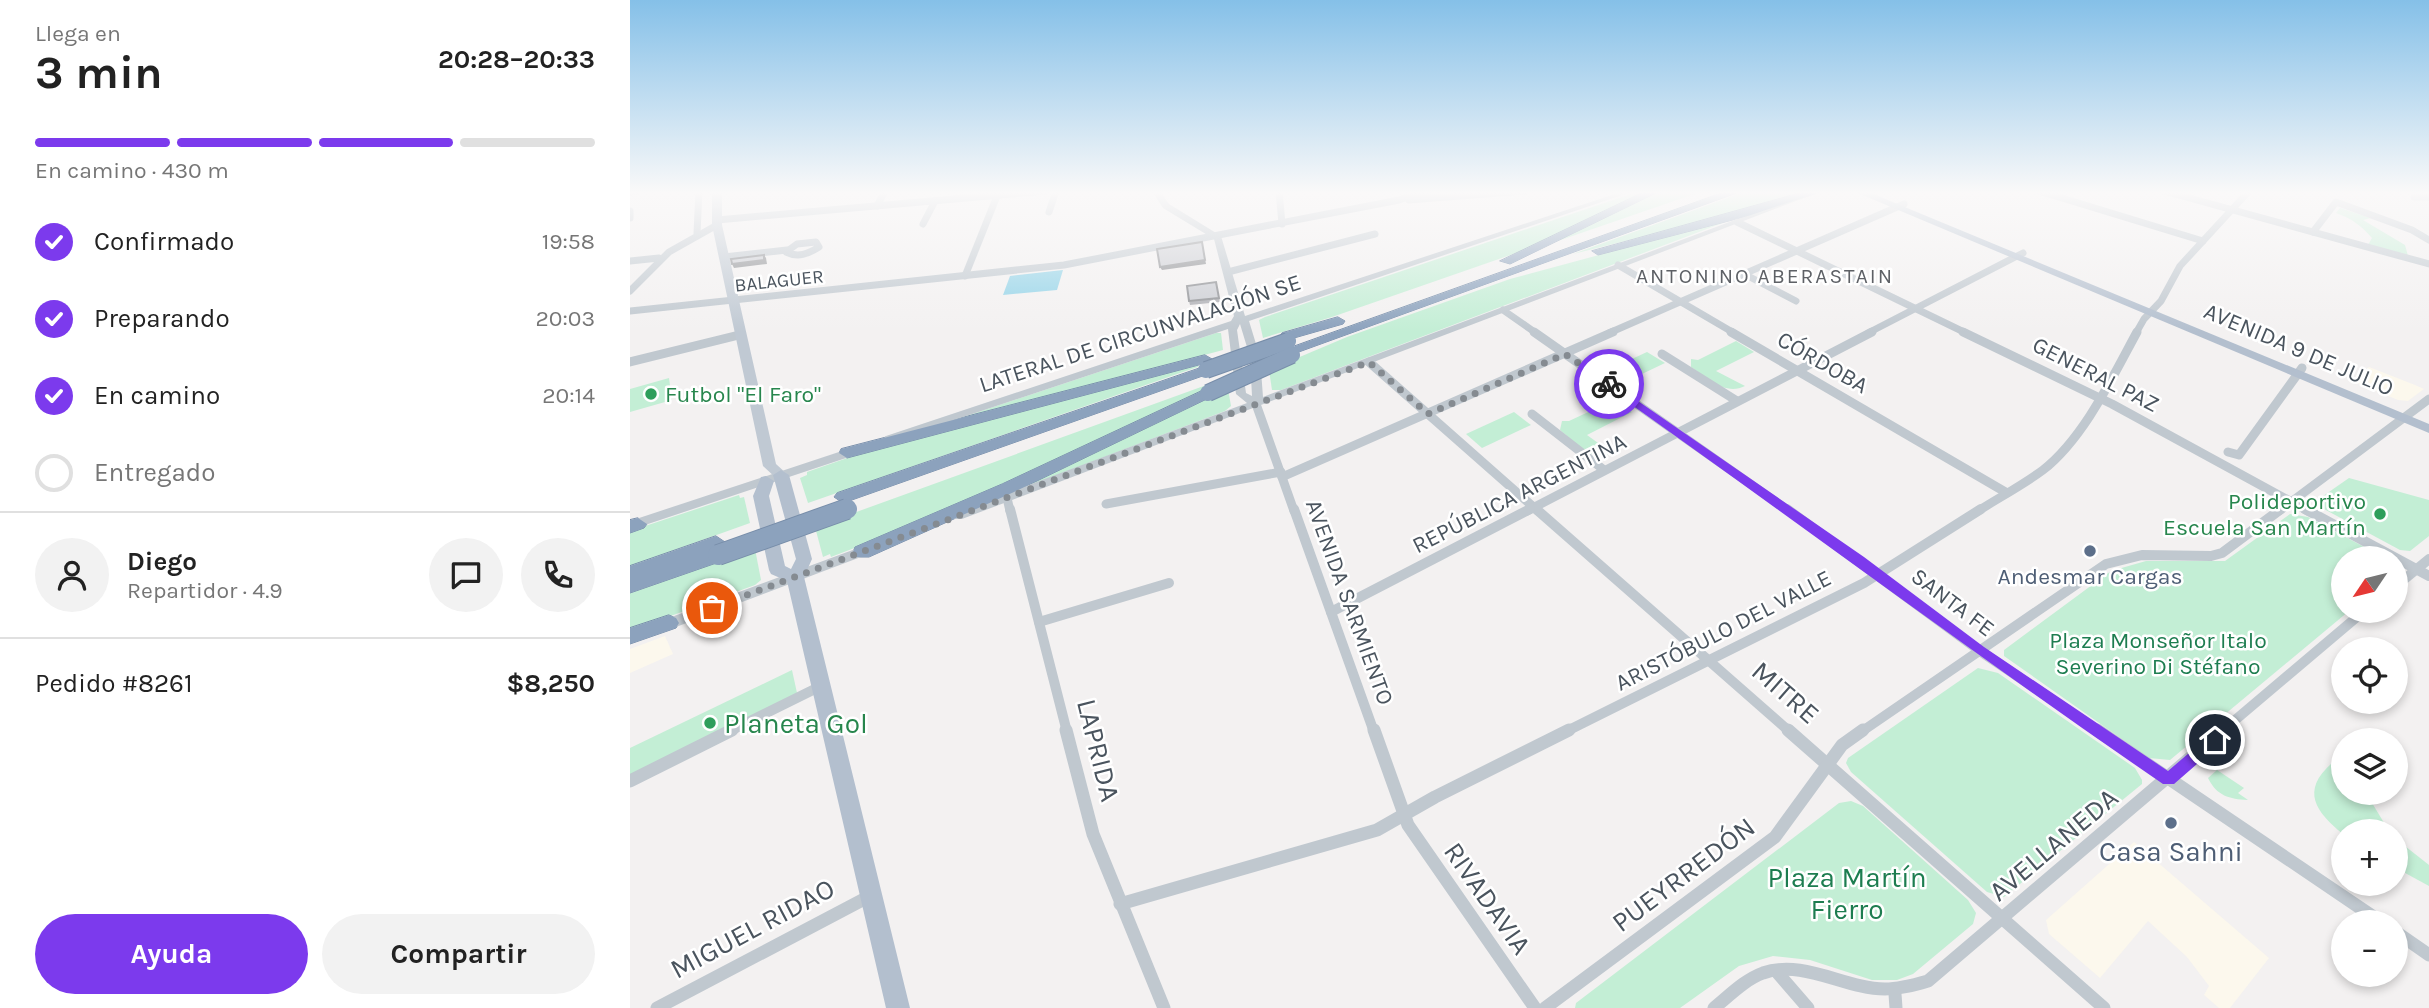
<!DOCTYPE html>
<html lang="es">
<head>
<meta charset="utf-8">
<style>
  :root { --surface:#fff; --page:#f2f2f2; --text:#222; --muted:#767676; --line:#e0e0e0; --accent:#7c3aed }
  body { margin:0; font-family:Karla,sans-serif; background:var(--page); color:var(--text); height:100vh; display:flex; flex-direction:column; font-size:26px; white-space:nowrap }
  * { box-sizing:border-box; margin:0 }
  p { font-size:23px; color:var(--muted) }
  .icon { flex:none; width:38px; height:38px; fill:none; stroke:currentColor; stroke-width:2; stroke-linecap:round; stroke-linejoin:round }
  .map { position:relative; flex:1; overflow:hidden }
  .side { display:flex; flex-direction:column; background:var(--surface); width:630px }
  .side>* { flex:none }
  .needle { width:46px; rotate:235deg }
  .controls { position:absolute; left:1701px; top:546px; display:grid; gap:14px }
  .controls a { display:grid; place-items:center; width:77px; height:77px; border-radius:50%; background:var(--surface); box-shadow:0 4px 10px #0003; font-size:35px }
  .pin { position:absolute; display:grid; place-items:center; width:60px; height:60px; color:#fff; margin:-30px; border:4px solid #fff; border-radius:50%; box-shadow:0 2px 7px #0007 }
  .courier { position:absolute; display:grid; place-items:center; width:70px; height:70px; margin:-35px; border:5px solid #7c3aed; border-radius:50%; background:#fff; color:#222; box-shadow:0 2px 9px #0007 }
  .summary em { font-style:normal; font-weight:700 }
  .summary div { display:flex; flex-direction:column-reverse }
  .summary { display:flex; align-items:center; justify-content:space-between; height:119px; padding:0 35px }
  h1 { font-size:46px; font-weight:700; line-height:52px }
  .bar { display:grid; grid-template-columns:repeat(4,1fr); gap:10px 7px; align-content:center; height:84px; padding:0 35px }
  .bar i { height:9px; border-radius:5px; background:var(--line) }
  .bar .current { background:var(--accent) }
  .bar p { grid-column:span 4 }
  .line { display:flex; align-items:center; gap:18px; padding:0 35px; border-top:2px solid var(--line) }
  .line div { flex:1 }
  .round { display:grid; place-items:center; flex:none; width:74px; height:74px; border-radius:37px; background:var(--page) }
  ol { padding:0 35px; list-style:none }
  li { display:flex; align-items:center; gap:21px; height:77px }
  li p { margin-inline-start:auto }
  li .icon { padding:7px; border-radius:50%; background:var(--accent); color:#fff; stroke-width:4 }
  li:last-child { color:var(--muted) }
  li i { width:38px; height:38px; border:4px solid var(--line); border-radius:50% }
  .cta { display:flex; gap:14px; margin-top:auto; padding:14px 35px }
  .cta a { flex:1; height:80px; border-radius:42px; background:var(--accent); color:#fff; font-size:28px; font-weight:700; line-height:80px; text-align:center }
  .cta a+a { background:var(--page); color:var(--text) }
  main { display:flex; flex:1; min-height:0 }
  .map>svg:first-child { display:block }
</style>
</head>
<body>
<main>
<section class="side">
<div class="summary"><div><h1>3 min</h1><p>Llega en</p></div><em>20:28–20:33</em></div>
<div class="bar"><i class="current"></i><i class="current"></i><i class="current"></i><i></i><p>En camino · 430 m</p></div>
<ol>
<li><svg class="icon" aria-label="check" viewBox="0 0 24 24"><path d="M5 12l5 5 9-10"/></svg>Confirmado<p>19:58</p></li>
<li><svg class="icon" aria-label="check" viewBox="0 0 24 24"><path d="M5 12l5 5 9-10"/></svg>Preparando<p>20:03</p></li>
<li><svg class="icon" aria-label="check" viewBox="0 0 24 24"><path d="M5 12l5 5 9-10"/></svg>En camino<p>20:14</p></li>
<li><i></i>Entregado</li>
</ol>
<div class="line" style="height:126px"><a class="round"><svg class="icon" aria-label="person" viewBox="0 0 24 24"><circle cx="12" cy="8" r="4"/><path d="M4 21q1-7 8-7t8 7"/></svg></a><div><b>Diego</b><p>Repartidor · 4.9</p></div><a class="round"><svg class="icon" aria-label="chat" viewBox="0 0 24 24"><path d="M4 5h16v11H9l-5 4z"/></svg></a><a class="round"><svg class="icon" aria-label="phone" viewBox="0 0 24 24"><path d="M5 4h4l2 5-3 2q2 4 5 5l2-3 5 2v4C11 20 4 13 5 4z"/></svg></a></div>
<div class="line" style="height:91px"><div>Pedido #8261</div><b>$8,250</b></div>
<div class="cta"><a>Ayuda</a><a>Compartir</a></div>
</section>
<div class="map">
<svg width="1799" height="1008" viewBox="0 0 1799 1008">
  <rect width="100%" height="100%" fill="#f3f1f1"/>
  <!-- commercial -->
  <g fill="#fcf8ed">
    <path d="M1739,367L1785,385L1794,389L1778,401L1768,400L1722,381Z"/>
    <path d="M35,636L43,654L0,673V649Z"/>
    <path d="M1504,842L1639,958L1600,1008H1589L1574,995L1579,986L1557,957L1518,921L1470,978L1419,934L1416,920Z"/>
  </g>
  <!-- green -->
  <g fill="#c3eed5">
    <path d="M1010,191H1018L892,251L702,317L633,338L629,320L635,317Z"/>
    <path d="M1028,191H1073L925,242Z"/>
    <path d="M1117,191H1178L1120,210L943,254Z"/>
    <path d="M1710,208L1741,218L1733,220L1775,245L1778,256L1738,245L1742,238C1731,225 1722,219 1706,213Z"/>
    <path d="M1095,221H1098L651,390H642L639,370L717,337L880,279Z"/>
    <path d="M586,333H591L593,350L297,429Z"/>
    <path d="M1106,341L1124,352L1086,371L1115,386C1095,396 1078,378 1061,367V359L1068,360Z"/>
    <path d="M1017,352L1035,363L993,383L976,371Z"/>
    <path d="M569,363L568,367L553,372L178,503L170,478L177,475V472L246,448Z"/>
    <path d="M629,366L287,524L201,557L200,554L193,557L185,527Z"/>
    <path d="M39,378L42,400L0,412V389Z"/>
    <path d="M598,389L601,406L595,411L343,507Z"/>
    <path d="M984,400L1002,412L957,435L975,448L987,451C961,464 951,447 930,430L932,421H939Z"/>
    <path d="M884,412L901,425L852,448L836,434Z"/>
    <path d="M1719,478L1799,500V536L1780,551L1770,550L1694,509L1686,501Z"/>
    <path d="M109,495L110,498L114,497L120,523L0,566V531Z"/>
    <path d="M1660,514L1678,517L1755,558H1713V611H1719L1540,760L1519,758L1374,656V650L1481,571L1516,561H1595Z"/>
    <path d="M125,549L131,580L125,585L0,631V593Z"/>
    <path d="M1348,668L1368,673L1505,768L1512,780V784L1374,897L1357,892L1221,772L1216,763L1218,758Z"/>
    <path d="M162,670L167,693L0,776V748Z"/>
    <path d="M1702,763L1713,765V793H1736L1759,831H1713V834C1686,812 1670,791 1702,763Z"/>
    <path d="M1587,770L1614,788L1608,793L1618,800C1599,799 1587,796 1578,778Z"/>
    <path d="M1221,801L1233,806L1338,900L1346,913L1343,924L1283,974L1267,980H1242L1180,960L1143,956L1109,966L1050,1008H945L946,1003L1209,803Z"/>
    <path d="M1766,839L1799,865V886L1766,868Z"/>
  </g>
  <!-- water -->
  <path fill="#92d3e8" d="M433,270L427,290L373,295L380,276Z"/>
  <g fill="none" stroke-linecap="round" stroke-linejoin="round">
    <defs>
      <g id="motorway">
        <path d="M1016,191H1030L880,264L870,261Z"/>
        <path d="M1097,191H1112L666,353L661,354L654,350Z"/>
        <path d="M1177,191H1193L1118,216L968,255L962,251Z"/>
        <path d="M708,317L715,321L713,324L657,340L650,336L652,333Z"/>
        <path d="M575,355L582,359L580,362L217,458L209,453L211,449Z"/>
        <path d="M576,366L583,370L581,373L219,501L213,503L204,497L207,493Z"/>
        <path d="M578,388L583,390L586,393L583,396L384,492L239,557H225L223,552L225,547L372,484Z"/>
        <path d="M8,518L17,524L14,528L0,533V520Z"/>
        <path d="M86,536L95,542L92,547L84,550H95L97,555L95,560L0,593V566Z"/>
        <path d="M39,615L46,618L49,623L46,628L0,644V628Z"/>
      </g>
    </defs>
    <!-- motorway casing -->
    <use href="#motorway" stroke="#778da9" stroke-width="1"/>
    <!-- minor-far3 -->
    <g stroke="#c0c8cf" stroke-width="7">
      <path d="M649,191L652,224"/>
      <path d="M1409,191L1573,241"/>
      <path d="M1534,191L1799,264"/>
      <path d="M0,192L6,191"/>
      <path d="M1784,197H1799"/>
      <path d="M779,200L894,191"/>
      <path d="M247,206L255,191"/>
      <path d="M0,211V218"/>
      <path d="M419,212L426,191"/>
      <path d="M87,220L415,191"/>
      <path d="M1107,222L1336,333"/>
      <path d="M293,224L305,201"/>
      <path d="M1683,232L1706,202L1782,230L1799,240"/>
      <path d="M67,233L69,191"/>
      <path d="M186,242L189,247C178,254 168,258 156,252L167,244Z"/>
      <path d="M94,257L157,250"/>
      <path d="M0,261L29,258"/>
      <path d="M988,265L1104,333"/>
      <path d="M598,272L745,234"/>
      <path d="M1116,275L1166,301"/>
      <path d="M335,276L369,191"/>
      <path d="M0,291L39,252L87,225"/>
      <path d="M873,310L906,333"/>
      <path d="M0,311L434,265L769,200L797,191"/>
      <path d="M979,333L1274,204"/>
      <path d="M1238,333L1393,253"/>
      <path d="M1506,333L1514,319L1531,301L1550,266L1619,191"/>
    </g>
    <!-- minor-far2 -->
    <g stroke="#c0c8cf" stroke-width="9">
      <path d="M904,332L1159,511"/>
      <path d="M1101,332L1377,493"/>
      <path d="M1333,332L1482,404L1678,511"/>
      <path d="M1032,354L1107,401"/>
      <path d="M0,362L109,335"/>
      <path d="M739,362L908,511"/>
      <path d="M626,404L664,511"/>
      <path d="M902,414L974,470"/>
      <path d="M1598,452L1609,455L1672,368"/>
      <path d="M652,477L983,332"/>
      <path d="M377,498L380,511"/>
      <path d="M476,504L651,472"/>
      <path d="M897,511L1242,332"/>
      <path d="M1348,511C1370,497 1393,485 1413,470C1454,438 1483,376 1507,332"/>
      <path d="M1649,511L1799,399"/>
    </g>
    <!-- minor-far1 -->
    <g stroke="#c0c8cf" stroke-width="10">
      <path d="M380,509L437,732"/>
      <path d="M664,509L744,732"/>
      <path d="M906,509L1160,732"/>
      <path d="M1157,509L1350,651L1470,732"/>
      <path d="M1675,509L1799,576"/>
      <path d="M1766,586L1799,559"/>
      <path d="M701,612L900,509"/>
      <path d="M409,622L539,583"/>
      <path d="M98,732L191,686"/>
      <path d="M935,732L1234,583L1351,509"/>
      <path d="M1231,732L1476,564L1512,555L1581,556L1592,553L1651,509"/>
      <path d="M1591,732L1734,611"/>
    </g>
    <!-- minor -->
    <g stroke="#c0c8cf" stroke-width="13">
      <path d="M436,730L463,834L534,1008"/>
      <path d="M744,730L778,825L905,1008"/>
      <path d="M1158,730L1474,1008"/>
      <path d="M1467,730L1751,922"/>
      <path d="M0,781L102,730"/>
      <path d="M490,904L747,830L805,797L939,730"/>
      <path d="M1766,932L1799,955"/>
      <path d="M1146,971L1178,1008"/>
      <path d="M1265,994L1266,1008"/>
      <path d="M27,1008L240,896"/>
      <path d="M915,1008L1145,837L1212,745L1233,730"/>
      <path d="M1084,1008C1099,996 1114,980 1133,973C1174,959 1215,989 1255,989C1270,989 1284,985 1298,981L1593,730"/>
    </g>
    <!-- tertiary -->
    <g fill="#c0c8cf" fill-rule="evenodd">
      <path d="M522,191H530L539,204L591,236L615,316L994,191H1004L619,321L630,357L633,397L1182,191H1192L332,519H324L322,516L324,513L617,403L606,394L598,329L264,440H256L254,438L256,436L601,321L604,316L584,239L533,208ZM610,324L620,357L622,396L616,393L607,330Z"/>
      <path d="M227,446L231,447L233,450L231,453L0,530V521Z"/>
      <path d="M239,544L244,546L245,549L244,552L38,630L33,631L28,630L26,626L28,622Z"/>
    </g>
    <!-- secondary -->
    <path fill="#c0c9d3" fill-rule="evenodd" d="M82,191H92V225L146,464L158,475L151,479L146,478L133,466L82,225Z"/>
    <!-- primary -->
    <g fill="#b3bfce" fill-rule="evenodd">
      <path d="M1223,191H1236L1799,424V433Z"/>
      <path d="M151,470L159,475L182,559L174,577L280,1008H256L157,581L141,574L139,570L123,496L131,477L136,476L144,481L139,496L155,566L161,569L166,559L143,475Z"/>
    </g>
    <!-- motorway -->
    <use href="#motorway" fill="#8ca2bd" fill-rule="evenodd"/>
    <defs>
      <g id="motorway-bridge-far1">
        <path d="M576,370L658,341"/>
        <path d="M578,393L662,355"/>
        <path d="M213,511L217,509"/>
      </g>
      <path id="motorway-bridge" d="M88,555L217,509"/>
    </defs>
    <!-- motorway-bridge-far1 casing -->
    <use href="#motorway-bridge-far1" stroke="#778da9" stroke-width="18" stroke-linecap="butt"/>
    <!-- motorway-bridge casing -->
    <use href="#motorway-bridge" stroke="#778da9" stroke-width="22" stroke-linecap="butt"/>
    <!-- motorway-bridge-far1 -->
    <use href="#motorway-bridge-far1" stroke="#8ca2bd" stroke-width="16"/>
    <!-- motorway-bridge -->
    <use href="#motorway-bridge" stroke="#8ca2bd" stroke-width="20"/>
  </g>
  <!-- wall -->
  <path fill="#afb0b5" d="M586,282L590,302L560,305L559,301Z"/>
  <!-- shaded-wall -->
  <g fill="#8e9094">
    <path d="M572,242L576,264L532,270L530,267Z"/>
    <path d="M134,255L136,258L137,264L104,268L102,264Z"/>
  </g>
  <!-- building -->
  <g fill="#cbcdd3" stroke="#8e9094" stroke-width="2">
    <path d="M572,242L575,260L530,267L527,249Z"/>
    <path d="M134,255V260L102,264L101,259Z"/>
    <path d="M586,282L589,298L559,301L557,286Z"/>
  </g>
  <!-- sky -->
  <linearGradient id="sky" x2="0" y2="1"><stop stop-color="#85c0e8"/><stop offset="0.58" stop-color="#faf9f9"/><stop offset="1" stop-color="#faf9f9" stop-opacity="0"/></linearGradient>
  <rect width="1799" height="332" fill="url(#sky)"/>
  <!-- route -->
  <path fill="#7c3aed" d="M979,381L1234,557L1354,647L1538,771L1580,735H1590V744L1544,784H1533C1345,655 1162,518 975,386Z"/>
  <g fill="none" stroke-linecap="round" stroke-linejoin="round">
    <!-- done -->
    <path stroke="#858b91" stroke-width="7" stroke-dasharray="0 12.6" d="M82,608L739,362L798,414L935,354L979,384"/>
  </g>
  <!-- markers -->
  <g fill="#2e9e5b" stroke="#fff" stroke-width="2.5">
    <circle cx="21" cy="394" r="7"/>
    <circle cx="1750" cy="514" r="7"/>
    <circle cx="80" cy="723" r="7"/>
  </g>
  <g fill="#5c6f8a" stroke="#fff" stroke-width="2.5">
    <circle cx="1460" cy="551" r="7"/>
    <circle cx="1541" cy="823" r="7"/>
  </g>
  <g text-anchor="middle" stroke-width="5" stroke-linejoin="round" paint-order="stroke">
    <!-- far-street labels -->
    <g font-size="19" fill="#4a545e" stroke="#fff">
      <text transform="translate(149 280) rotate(-6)" y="7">BALAGUER</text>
    </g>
    <!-- far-neighbourhood labels -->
    <g font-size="21" letter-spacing="2" fill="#5e6166" stroke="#fff">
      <text x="1135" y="283">ANTONINO ABERASTAIN</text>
    </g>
    <!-- street labels -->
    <g font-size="23" fill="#4a545e" stroke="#fff">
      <text transform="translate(510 333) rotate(-18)" y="8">LATERAL DE CIRCUNVALACIÓN SE</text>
      <text transform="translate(1669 349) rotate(23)" y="8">AVENIDA 9 DE JULIO</text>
      <text transform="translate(1193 362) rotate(30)" y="8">CÓRDOBA</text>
      <text transform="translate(1466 374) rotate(27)" y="8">GENERAL PAZ</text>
      <text transform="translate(889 493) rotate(-27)" y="8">REPÚBLICA ARGENTINA</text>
      <text transform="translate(720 602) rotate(70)" y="8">AVENIDA SARMIENTO</text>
      <text transform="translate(1323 602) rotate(37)" y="8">SANTA FE</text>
      <text transform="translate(1093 630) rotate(-27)" y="8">ARISTÓBULO DEL VALLE</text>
    </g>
    <!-- leisure labels -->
    <g font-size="23" fill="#27864d" stroke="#fff" text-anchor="start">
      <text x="35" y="402">Futbol "El Faro"</text>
      <text x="1736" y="509" text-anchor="end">Polideportivo<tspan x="1736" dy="26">Escuela San Martín</tspan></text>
    </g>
    <!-- service labels -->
    <g font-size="23" fill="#4e5e75" stroke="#fff">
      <text x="1460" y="584">Andesmar Cargas</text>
    </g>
    <!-- park labels -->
    <g font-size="23" fill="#1d7d50" stroke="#fff">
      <text x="1528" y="648">Plaza Monseñor Italo<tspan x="1528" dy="26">Severino Di Stéfano</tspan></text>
    </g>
    <!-- near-street labels -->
    <g font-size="28" fill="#4a545e" stroke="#fff">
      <text transform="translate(1156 692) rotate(41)" y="10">MITRE</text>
      <text transform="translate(469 750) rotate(76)" y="10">LAPRIDA</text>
      <text transform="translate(1423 844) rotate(-40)" y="10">AVELLANEDA</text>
      <text transform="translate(1053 874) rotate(-37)" y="10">PUEYRREDÓN</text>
      <text transform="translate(858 898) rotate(55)" y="10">RIVADAVIA</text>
      <text transform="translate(122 928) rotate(-28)" y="10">MIGUEL RIDAO</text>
    </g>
    <!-- near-leisure labels -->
    <g font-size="28" fill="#27864d" stroke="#fff" text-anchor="start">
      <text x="94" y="733">Planeta Gol</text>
    </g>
    <!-- near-service labels -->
    <g font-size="28" fill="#4e5e75" stroke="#fff">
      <text x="1541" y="861">Casa Sahni</text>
    </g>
    <!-- near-park labels -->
    <g font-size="28" fill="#1d7d50" stroke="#fff">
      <text x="1217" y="887">Plaza Martín<tspan x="1217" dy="32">Fierro</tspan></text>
    </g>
  </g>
</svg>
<div class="controls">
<a><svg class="needle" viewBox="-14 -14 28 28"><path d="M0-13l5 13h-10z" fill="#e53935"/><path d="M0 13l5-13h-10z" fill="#767676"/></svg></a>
<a><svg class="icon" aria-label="locate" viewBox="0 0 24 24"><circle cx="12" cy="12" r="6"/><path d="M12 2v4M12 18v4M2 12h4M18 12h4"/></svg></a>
<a><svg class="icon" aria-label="layers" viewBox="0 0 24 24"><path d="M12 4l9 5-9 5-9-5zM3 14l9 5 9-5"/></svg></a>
<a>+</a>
<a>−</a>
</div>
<div class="pin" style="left:82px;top:608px;background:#ea580c"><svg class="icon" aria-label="bag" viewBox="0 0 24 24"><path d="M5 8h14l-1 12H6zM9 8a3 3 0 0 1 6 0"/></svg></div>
<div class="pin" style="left:1585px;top:740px;background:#1f2937"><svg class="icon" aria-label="home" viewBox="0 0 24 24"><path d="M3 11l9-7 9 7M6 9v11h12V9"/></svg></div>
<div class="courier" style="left:979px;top:384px"><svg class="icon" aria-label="bike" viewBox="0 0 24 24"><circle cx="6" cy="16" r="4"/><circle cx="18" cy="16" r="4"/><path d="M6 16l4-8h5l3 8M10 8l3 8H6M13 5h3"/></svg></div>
</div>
</main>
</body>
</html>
